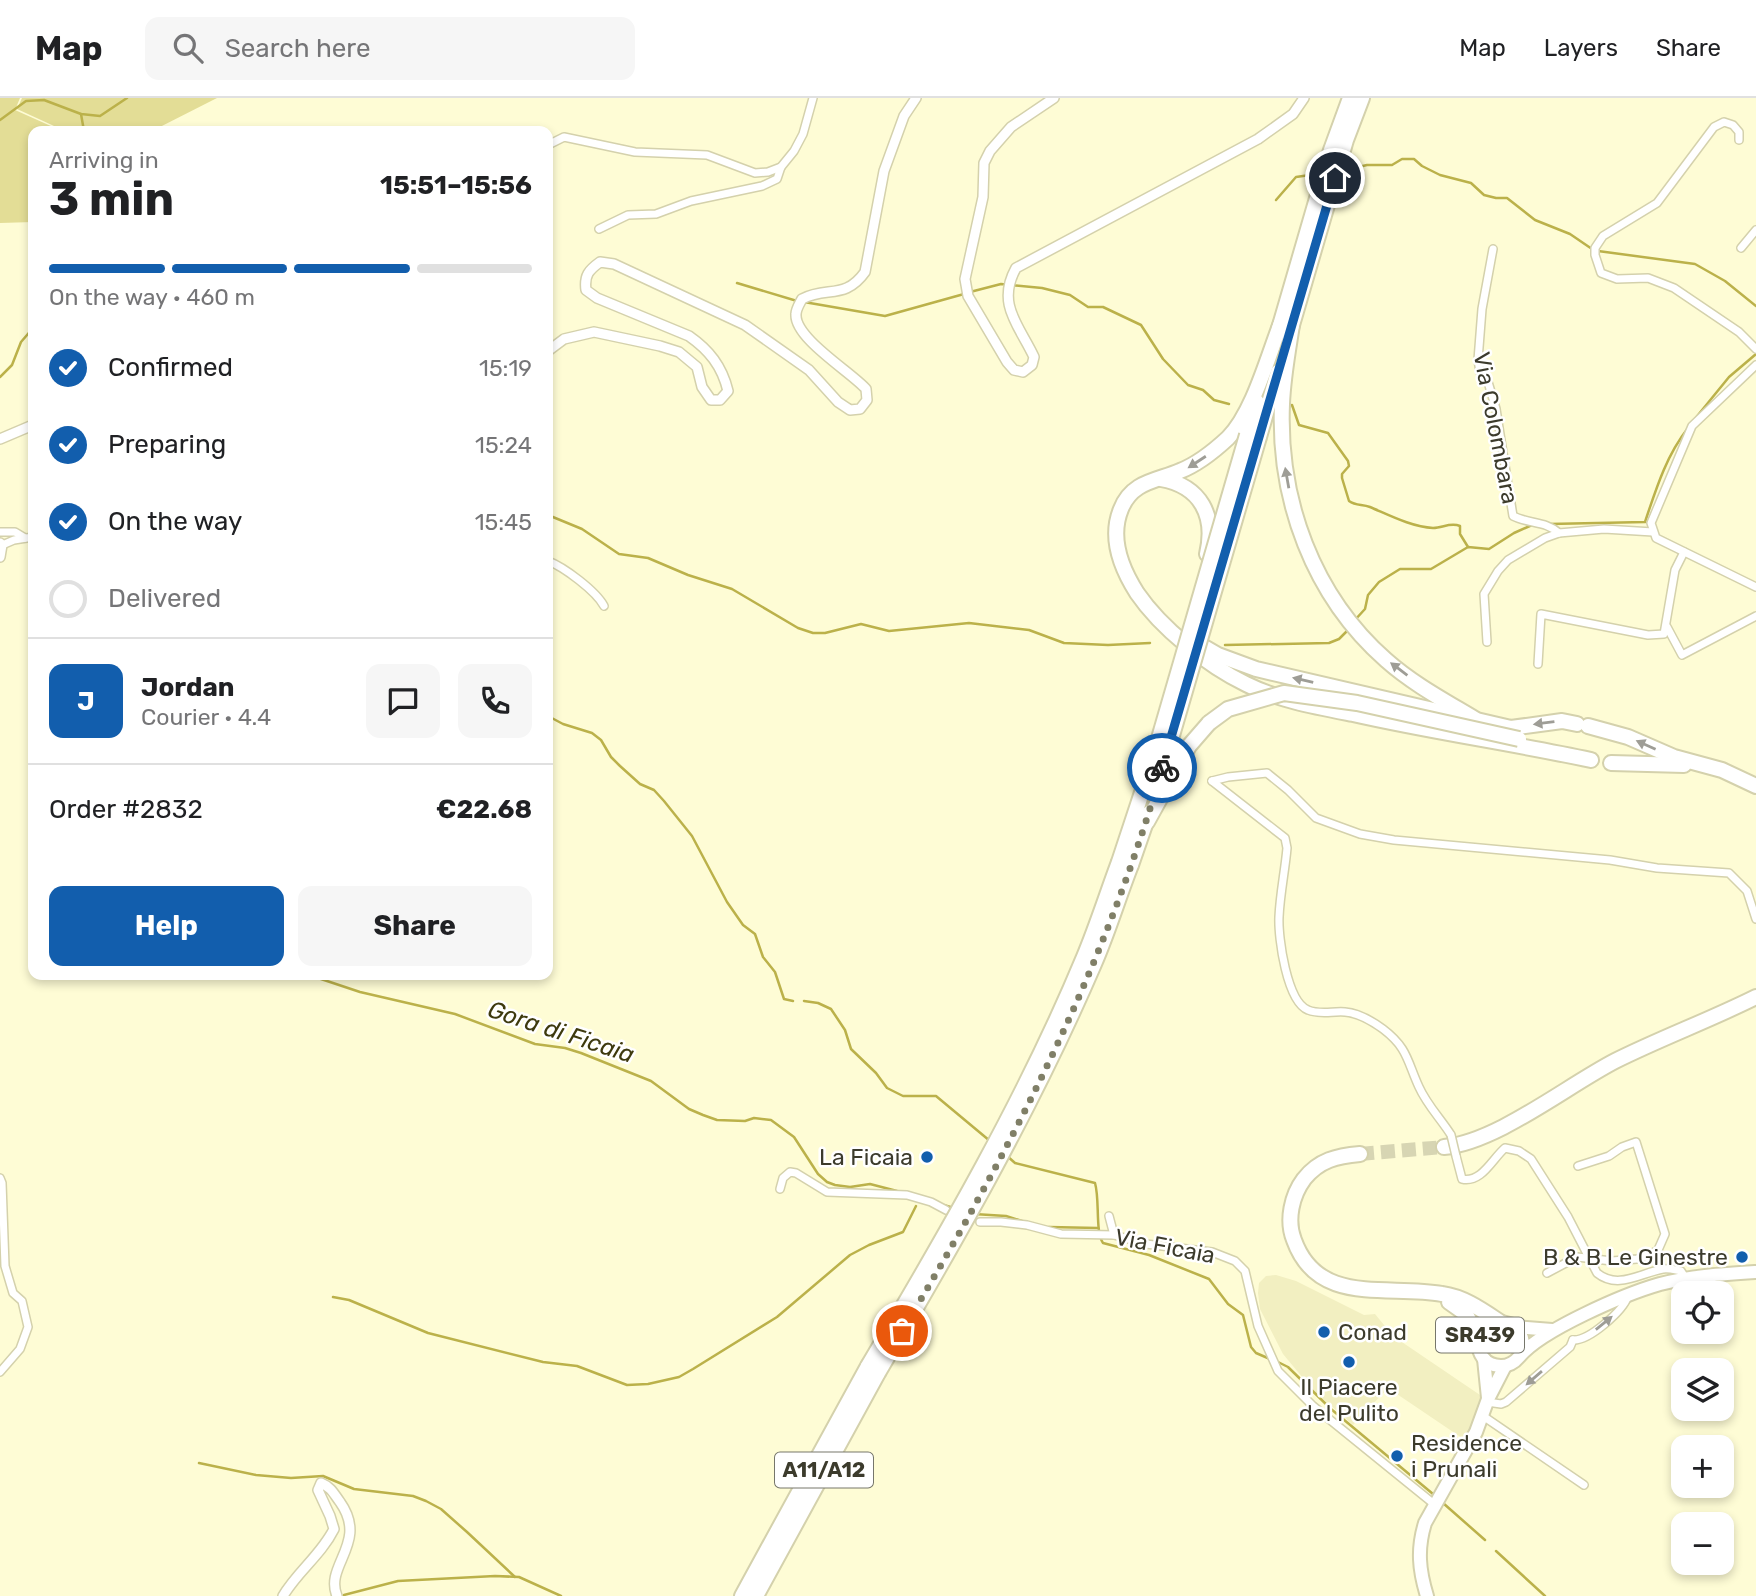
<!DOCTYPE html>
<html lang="en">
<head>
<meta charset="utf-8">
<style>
  :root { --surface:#fff; --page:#f6f6f6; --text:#202124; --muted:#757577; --line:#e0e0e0; --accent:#125ead }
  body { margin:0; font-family:Rubik,sans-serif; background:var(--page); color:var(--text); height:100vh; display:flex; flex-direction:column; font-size:26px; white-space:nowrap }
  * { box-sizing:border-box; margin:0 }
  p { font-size:23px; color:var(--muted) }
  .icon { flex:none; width:38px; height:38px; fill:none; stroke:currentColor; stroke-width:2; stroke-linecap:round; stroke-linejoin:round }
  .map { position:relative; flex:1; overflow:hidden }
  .panel { position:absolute; left:28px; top:28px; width:525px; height:854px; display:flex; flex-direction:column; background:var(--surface); border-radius:14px; box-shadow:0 4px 10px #0003 }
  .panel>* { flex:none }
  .fabs { position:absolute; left:1671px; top:1183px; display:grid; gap:14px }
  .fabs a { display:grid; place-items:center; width:63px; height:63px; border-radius:14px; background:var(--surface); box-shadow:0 4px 10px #0003; font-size:35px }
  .pin { position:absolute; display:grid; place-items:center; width:60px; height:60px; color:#fff; margin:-30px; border:4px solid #fff; border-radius:50%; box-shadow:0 2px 7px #0007 }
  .courier { position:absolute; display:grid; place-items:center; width:70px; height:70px; margin:-35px; border:5px solid #125ead; border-radius:50%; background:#fff; color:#222; box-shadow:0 2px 9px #0007 }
  .summary em { font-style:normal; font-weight:700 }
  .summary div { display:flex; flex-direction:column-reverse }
  .summary { display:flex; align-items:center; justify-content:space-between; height:119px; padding:0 21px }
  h1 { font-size:46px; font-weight:700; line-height:52px }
  .bar { display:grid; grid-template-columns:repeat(4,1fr); gap:10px 7px; align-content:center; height:84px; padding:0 21px }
  .bar i { height:9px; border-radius:5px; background:var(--line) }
  .bar .on { background:var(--accent) }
  .bar p { grid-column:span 4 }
  .line { display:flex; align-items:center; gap:18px; padding:0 21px; border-top:2px solid var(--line) }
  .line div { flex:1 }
  .round { display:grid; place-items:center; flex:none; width:74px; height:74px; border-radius:14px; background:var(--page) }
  ol { padding:0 21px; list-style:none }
  li { display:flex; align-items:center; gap:21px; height:77px }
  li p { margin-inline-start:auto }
  li .icon { padding:7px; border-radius:50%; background:var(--accent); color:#fff; stroke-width:4 }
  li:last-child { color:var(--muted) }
  li i { width:38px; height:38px; border:4px solid var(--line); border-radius:50% }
  .primary-button { display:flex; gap:14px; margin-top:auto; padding:14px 21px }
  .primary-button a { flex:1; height:80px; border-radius:14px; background:var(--accent); color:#fff; font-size:28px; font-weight:700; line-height:80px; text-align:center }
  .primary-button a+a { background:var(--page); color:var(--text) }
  header { display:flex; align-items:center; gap:42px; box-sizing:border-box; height:98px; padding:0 35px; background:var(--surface); border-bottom:2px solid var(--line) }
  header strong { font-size:33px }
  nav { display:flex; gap:38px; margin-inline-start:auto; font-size:24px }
  .search { width:490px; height:63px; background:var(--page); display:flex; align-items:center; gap:18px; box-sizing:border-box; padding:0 24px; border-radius:14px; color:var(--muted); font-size:26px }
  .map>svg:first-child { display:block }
</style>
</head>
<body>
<header>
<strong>Map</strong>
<div class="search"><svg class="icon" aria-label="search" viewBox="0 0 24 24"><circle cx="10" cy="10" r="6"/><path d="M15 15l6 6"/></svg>Search here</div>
<nav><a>Map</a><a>Layers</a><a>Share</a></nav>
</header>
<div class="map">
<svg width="1756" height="1498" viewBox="0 0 1756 1498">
  <rect width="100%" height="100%" fill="#fefcd5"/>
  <!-- built -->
  <path fill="#f2efc1" d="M1276,1177L1296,1183L1364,1217L1375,1216L1393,1238L1480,1297L1482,1300L1479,1310L1465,1342L1388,1290L1353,1327L1313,1292L1283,1256L1260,1211L1258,1195L1259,1185L1266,1178Z"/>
  <!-- green -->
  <g fill="#e3dd96">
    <path d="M0,0H20L15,12L62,33H33V124L0,125Z"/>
    <path d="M22,0H217L152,33H65L17,11Z"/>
  </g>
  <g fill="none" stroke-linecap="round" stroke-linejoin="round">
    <!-- stream -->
    <g stroke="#bbb14a" stroke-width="2.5">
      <path d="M81,16L84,33"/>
      <path d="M0,22L26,3L44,2L81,16L100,18L127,0"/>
      <path d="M1341,73L1367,67H1392L1402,61H1414L1422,68L1440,77L1471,85L1484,97L1496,100H1507L1535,122L1570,136L1592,151"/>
      <path d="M1276,102L1296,79L1317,76"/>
      <path d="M1598,153L1695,166L1725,183L1756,208"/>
      <path d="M737,185L797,203"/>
      <path d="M970,194L1001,186L1042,190L1070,197L1088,209H1103L1141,227L1163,261L1188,287L1203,292L1214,302L1229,306"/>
      <path d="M804,204L885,218L964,196"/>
      <path d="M0,279L12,267L21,244L33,230"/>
      <path d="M1292,307L1299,327L1328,335L1348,363L1349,368L1342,376V380L1349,403C1356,408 1362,406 1370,409C1389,417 1412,429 1433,430C1443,430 1450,424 1460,428V436L1468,449"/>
      <path d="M1694,322L1729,279L1756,256"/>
      <path d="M548,417L582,431L619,456L648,460L688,477L732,491L798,530L813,535H825L861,526L889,533L969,525L1029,532L1064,545L1108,547L1150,545"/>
      <path d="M1549,426L1645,424C1656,391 1666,358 1688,330"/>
      <path d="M1354,523L1365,511L1368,497L1379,484L1400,471H1431L1468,449L1489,451L1514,435L1532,427"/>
      <path d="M1225,547L1329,545L1339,541L1349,531"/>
      <path d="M548,618L563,626L592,635L601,642L611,659L620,668L640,686L654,692L664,703L692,738L727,804L743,827L755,836L763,859L775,874L784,901L793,903"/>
      <path d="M309,877L360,894L455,916L535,946L565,950L581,955L651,983L689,1011L703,1017L717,1022L745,1023L754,1020L771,1022L794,1039L818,1076L827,1084L835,1087L850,1089L870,1086L897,1093"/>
      <path d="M804,903L818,905L831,911L845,932L851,951L876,975L887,990L903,998H936L990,1043"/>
      <path d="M1006,1057L1015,1065L1095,1085C1100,1102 1095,1134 1103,1145L1149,1157L1209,1181L1228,1206L1243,1217L1251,1249L1256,1255L1270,1261"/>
      <path d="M940,1106L954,1110"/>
      <path d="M974,1116L1006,1118L1022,1123"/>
      <path d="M1049,1129L1098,1130"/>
      <path d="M333,1199L349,1202L428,1235L543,1264L577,1268L627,1287L648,1286L679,1279L693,1271L777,1219L850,1157L869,1147L903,1134L916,1108"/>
      <path d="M1276,1263L1288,1269L1331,1311L1433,1396"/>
      <path d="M199,1365L256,1377L291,1380L323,1378L354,1391L413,1398L426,1403L441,1411L467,1434L515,1479"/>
      <path d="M1443,1405L1485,1442"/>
      <path d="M1496,1453L1545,1498"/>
      <path d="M344,1497L398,1483L495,1478L519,1479L561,1498"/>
    </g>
    <!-- motorway-tunnel -->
    <path stroke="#d7d5b3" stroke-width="14" stroke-dasharray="14 7" stroke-linecap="butt" d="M1360,1056L1444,1049"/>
    <defs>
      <g id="minor">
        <path d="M1739,42V34L1733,27L1724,24L1714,29L1657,105L1603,138L1595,150V157L1601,175L1617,181L1648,180L1674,190L1739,234L1756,251"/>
        <path d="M548,47L564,39L635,54L707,57L755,75L768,74L781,69L794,53L803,36L813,0"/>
        <path d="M599,131L628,117L656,116L691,103L762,88L777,81L781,69"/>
        <path d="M1741,150L1756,132"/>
        <path d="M1493,151L1482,211L1478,262L1480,274L1488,284L1496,311L1513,418C1529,426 1546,423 1559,435"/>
        <path d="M1756,267L1692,328L1651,425L1656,440L1756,489"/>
        <path d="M0,434H15L25,440"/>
        <path d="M0,448L14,442L33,439"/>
        <path d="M548,463C564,469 596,493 604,508"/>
        <path d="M1667,529L1682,557L1756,518"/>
        <path d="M1487,544L1484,496L1498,473L1508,462L1545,440L1559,435L1604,431L1653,434"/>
        <path d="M1538,566L1541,516L1648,537L1664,536L1675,472L1684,454"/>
        <path d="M1212,683L1228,679L1267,675L1288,692L1316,720L1360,736L1394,742L1610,762L1657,770L1729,775L1747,793L1756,821"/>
        <path d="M1212,683L1285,740L1287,750C1285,773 1280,796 1279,819C1278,840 1287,904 1308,912C1320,917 1332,913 1345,914C1359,915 1372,923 1383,931C1408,950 1407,963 1419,989C1427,1007 1441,1021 1451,1037"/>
        <path d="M1456,1058L1462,1081C1482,1085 1492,1061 1505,1050L1519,1053L1531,1061L1568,1119L1597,1175C1618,1192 1640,1175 1663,1171C1669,1170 1675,1172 1681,1173L1686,1181"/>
        <path d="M0,1080L2,1085L5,1168L13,1195L22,1203L28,1229L20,1251L0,1274"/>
        <path d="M780,1091L783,1080L790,1074L796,1075L827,1094L907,1097L931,1104L946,1112"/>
        <path d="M1109,1118L1114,1137"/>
        <path d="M980,1124H1001L1027,1127L1061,1136L1114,1137L1146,1146L1212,1154L1235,1163L1245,1173L1258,1228L1278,1273L1313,1308L1434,1406"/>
        <path d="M1547,1175L1577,1159L1612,1163L1637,1161L1649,1157L1658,1152L1665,1136L1636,1044L1622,1049L1609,1058L1578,1068"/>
        <path d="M1573,1242C1589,1243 1623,1213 1628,1198"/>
        <path d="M1487,1304L1501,1306L1506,1304L1570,1249L1573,1242"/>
        <path d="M1483,1318L1584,1387"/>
      </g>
      <g id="tertiary">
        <path d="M1054,0L1011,29L990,53L984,65L983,99L965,181L968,198L1007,264L1014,272L1023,274L1032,267L1034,259C1019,227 996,206 1016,170L1258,41L1293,16L1304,0"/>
        <path d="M548,253L564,241L594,234L660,248L679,254L697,269L702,289L711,302H720L728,293C722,268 709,252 689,238L597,200L586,192C584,177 589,172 600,164L614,166L745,227L809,272L838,304L850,312L860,311L867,302L866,291C851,274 794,240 796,216C796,211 800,205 802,201C827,188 845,202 865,174L884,73L904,18L916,0"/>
        <path d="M0,341L33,327"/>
        <path d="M0,445L2,447L0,459"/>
        <path d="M283,1498C297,1474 321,1457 334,1431L330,1418L318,1392L321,1385C331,1389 334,1396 340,1404C369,1445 324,1467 337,1498"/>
      </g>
      <g id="primary">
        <path d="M1515,1229L1552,1232"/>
        <path d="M1521,1256C1525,1243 1522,1233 1510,1226C1473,1213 1467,1268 1501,1268C1508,1268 1514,1265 1519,1259C1541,1232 1625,1196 1660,1186C1691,1178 1724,1176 1756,1174"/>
        <path d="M1484,1261L1488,1300"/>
        <path d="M1427,1498C1419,1472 1417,1451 1425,1425L1476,1334L1488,1301L1505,1268"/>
      </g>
      <g id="motorway">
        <path d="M1281,225C1268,258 1253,315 1228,340C1214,353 1198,366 1180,373C1157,383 1132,383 1121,411C1109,440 1121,470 1137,495C1161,530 1208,568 1246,586C1278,602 1317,609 1353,616C1432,634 1512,645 1591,662"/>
        <path d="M1292,227C1288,253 1283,279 1282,306C1278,402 1313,498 1386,562C1413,586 1445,603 1475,621"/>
        <path d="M1279,231L1331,52L1350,0"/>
        <path d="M1290,234L1346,42L1362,0"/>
        <path d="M1247,337L1257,304"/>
        <path d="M1259,339L1278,274"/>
        <path d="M1161,381C1201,388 1216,418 1207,456"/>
        <path d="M1192,542L1218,557L1256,571L1511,630L1562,623L1577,626"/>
        <path d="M1588,628L1628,639L1674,659L1722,672L1756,688"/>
        <path d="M1611,665L1684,667"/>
        <path d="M1147,724L1189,648L1209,625"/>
        <path d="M1119,764L1153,661"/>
        <path d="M1131,767L1149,715"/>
        <path d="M1444,1049C1497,1044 1565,989 1615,963C1661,940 1710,922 1756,899"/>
        <path d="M1360,1056C1337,1058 1319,1062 1304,1081C1292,1097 1286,1122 1294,1142C1318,1209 1388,1186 1442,1196C1464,1199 1482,1212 1500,1224"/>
        <path d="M1449,1204L1466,1216L1479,1242"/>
        <path d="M742,1498L868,1268"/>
        <path d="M756,1498L878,1275"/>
      </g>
    </defs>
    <!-- minor casing -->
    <use href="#minor" stroke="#d4d1ac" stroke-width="10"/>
    <!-- tertiary casing -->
    <use href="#tertiary" stroke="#d4d1ac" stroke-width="12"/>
    <!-- primary casing -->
    <use href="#primary" stroke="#d4d1ac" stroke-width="16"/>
    <!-- motorway casing -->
    <use href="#motorway" stroke="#d4d1ac" stroke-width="18"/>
    <!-- minor -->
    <use href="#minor" stroke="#fff" stroke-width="7"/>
    <!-- tertiary -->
    <use href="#tertiary" stroke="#fff" stroke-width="9"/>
    <!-- primary -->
    <use href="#primary" stroke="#fff" stroke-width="12"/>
    <!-- motorway -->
    <use href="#motorway" stroke="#fff" stroke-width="14"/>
    <defs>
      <path id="minor-bridge" d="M1451,1037L1456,1058"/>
      <g id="motorway-bridge">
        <path d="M1209,625L1228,611L1284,595L1357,605L1519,641"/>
        <path d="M1153,661L1247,337"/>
        <path d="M1164,665L1259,339"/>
        <path d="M868,1268C946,1137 1025,1001 1084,859C1097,828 1107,796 1119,764"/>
        <path d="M878,1275C956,1142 1033,1008 1094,866C1108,834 1118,800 1131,767"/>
      </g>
    </defs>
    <!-- minor-bridge casing -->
    <use href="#minor-bridge" stroke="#d4d1ac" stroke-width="10" stroke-linecap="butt"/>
    <!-- motorway-bridge casing -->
    <use href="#motorway-bridge" stroke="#d4d1ac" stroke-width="18" stroke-linecap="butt"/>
    <!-- minor-bridge -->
    <use href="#minor-bridge" stroke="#fff" stroke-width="7"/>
    <!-- motorway-bridge -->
    <use href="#motorway-bridge" stroke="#fff" stroke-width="14"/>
  </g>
  <!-- one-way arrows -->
  <defs><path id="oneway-solid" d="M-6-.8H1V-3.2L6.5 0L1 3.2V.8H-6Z" transform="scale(1.75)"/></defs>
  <g fill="#9e9d96">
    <use href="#oneway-solid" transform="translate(1197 364) rotate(147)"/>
    <use href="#oneway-solid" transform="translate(1287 380) rotate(-100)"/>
    <use href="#oneway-solid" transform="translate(1399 571) rotate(-143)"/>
    <use href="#oneway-solid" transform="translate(1303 582) rotate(-167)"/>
    <use href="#oneway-solid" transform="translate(1544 625) rotate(173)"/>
    <use href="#oneway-solid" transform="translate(1646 647) rotate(-156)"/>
    <use href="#oneway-solid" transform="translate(1604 1225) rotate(-39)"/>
    <use href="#oneway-solid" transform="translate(1534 1280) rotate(139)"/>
  </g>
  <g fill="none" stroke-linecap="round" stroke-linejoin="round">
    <!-- done -->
    <path stroke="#807f67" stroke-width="7" stroke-dasharray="0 12.6" d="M902,1233C1008,1057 1106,869 1162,670"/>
    <!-- route -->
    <path stroke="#125ead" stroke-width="9" d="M1162,670L1335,80"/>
  </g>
  <!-- markers -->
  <g fill="#125ead" stroke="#fff" stroke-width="2.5">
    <circle cx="927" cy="1059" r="7"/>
    <circle cx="1742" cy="1159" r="7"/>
    <circle cx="1324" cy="1234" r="7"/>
    <circle cx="1349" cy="1264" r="7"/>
    <circle cx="1397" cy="1358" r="7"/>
  </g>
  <g text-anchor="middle" stroke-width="5" stroke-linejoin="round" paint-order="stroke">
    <!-- shield labels -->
    <g fill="#fff" stroke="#76766b" stroke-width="2">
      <rect x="1436" y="1219.5" width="88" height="35" rx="5"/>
      <rect x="775" y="1354.5" width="98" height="35" rx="5"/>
    </g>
    <g font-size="21" font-weight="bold" fill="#3c3b2c">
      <text x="1480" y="1244">SR439</text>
      <text x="824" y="1379">A11/A12</text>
    </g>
    <!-- street labels -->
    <g font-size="23" fill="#3c3b2c" stroke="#fff">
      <text transform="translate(1496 330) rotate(79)" y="8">Via Colombara</text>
      <text transform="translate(1165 1148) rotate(11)" y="8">Via Ficaia</text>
    </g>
    <!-- poi labels -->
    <g font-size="23" fill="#3c3b2c" stroke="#fff" text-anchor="end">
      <text x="913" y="1067">La Ficaia</text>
      <text x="1728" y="1167">B &amp; B Le Ginestre</text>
      <text x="1338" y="1242" text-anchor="start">Conad</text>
      <text x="1349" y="1297" text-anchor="middle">Il Piacere<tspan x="1349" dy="26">del Pulito</tspan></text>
      <text x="1411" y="1353" text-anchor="start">Residence<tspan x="1411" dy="26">i Prunali</tspan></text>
    </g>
    <!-- water labels -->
    <g font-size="24" font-style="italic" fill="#3e3a0e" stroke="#fff">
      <text transform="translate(561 934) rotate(18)" y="8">Gora di Ficaia</text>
    </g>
  </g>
</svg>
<div class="fabs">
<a><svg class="icon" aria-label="locate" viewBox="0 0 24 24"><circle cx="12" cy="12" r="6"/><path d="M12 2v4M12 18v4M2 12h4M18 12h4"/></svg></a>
<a><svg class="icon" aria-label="layers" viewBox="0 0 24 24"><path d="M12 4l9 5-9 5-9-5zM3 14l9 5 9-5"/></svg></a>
<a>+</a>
<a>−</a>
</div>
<div class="pin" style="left:902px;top:1233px;background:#ea580c"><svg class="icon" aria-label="bag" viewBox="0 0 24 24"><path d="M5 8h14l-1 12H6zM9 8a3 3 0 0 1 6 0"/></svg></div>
<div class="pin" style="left:1335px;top:80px;background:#1f2937"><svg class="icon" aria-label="home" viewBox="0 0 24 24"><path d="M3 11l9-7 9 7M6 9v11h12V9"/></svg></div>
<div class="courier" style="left:1162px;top:670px"><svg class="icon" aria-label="bike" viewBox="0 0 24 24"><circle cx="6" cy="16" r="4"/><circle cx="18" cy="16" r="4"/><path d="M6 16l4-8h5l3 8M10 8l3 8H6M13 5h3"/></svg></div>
<section class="panel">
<div class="summary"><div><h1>3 min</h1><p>Arriving in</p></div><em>15:51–15:56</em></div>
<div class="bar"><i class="on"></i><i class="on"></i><i class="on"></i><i></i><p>On the way · 460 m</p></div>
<ol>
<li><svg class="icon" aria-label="check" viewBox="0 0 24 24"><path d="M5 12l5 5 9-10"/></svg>Confirmed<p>15:19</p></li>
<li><svg class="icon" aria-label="check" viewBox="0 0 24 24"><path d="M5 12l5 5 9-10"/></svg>Preparing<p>15:24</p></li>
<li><svg class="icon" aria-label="check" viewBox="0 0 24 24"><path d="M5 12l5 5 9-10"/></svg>On the way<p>15:45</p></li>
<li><i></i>Delivered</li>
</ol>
<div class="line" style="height:126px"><b class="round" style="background:var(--accent);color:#fff">J</b><div><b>Jordan</b><p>Courier · 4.4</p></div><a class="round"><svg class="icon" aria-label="chat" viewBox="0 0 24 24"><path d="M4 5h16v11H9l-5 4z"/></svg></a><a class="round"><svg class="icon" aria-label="phone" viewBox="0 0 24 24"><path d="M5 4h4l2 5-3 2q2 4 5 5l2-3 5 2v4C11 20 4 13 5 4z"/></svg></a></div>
<div class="line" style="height:91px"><div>Order #2832</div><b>€22.68</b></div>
<div class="primary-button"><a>Help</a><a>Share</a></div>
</section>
</div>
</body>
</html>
